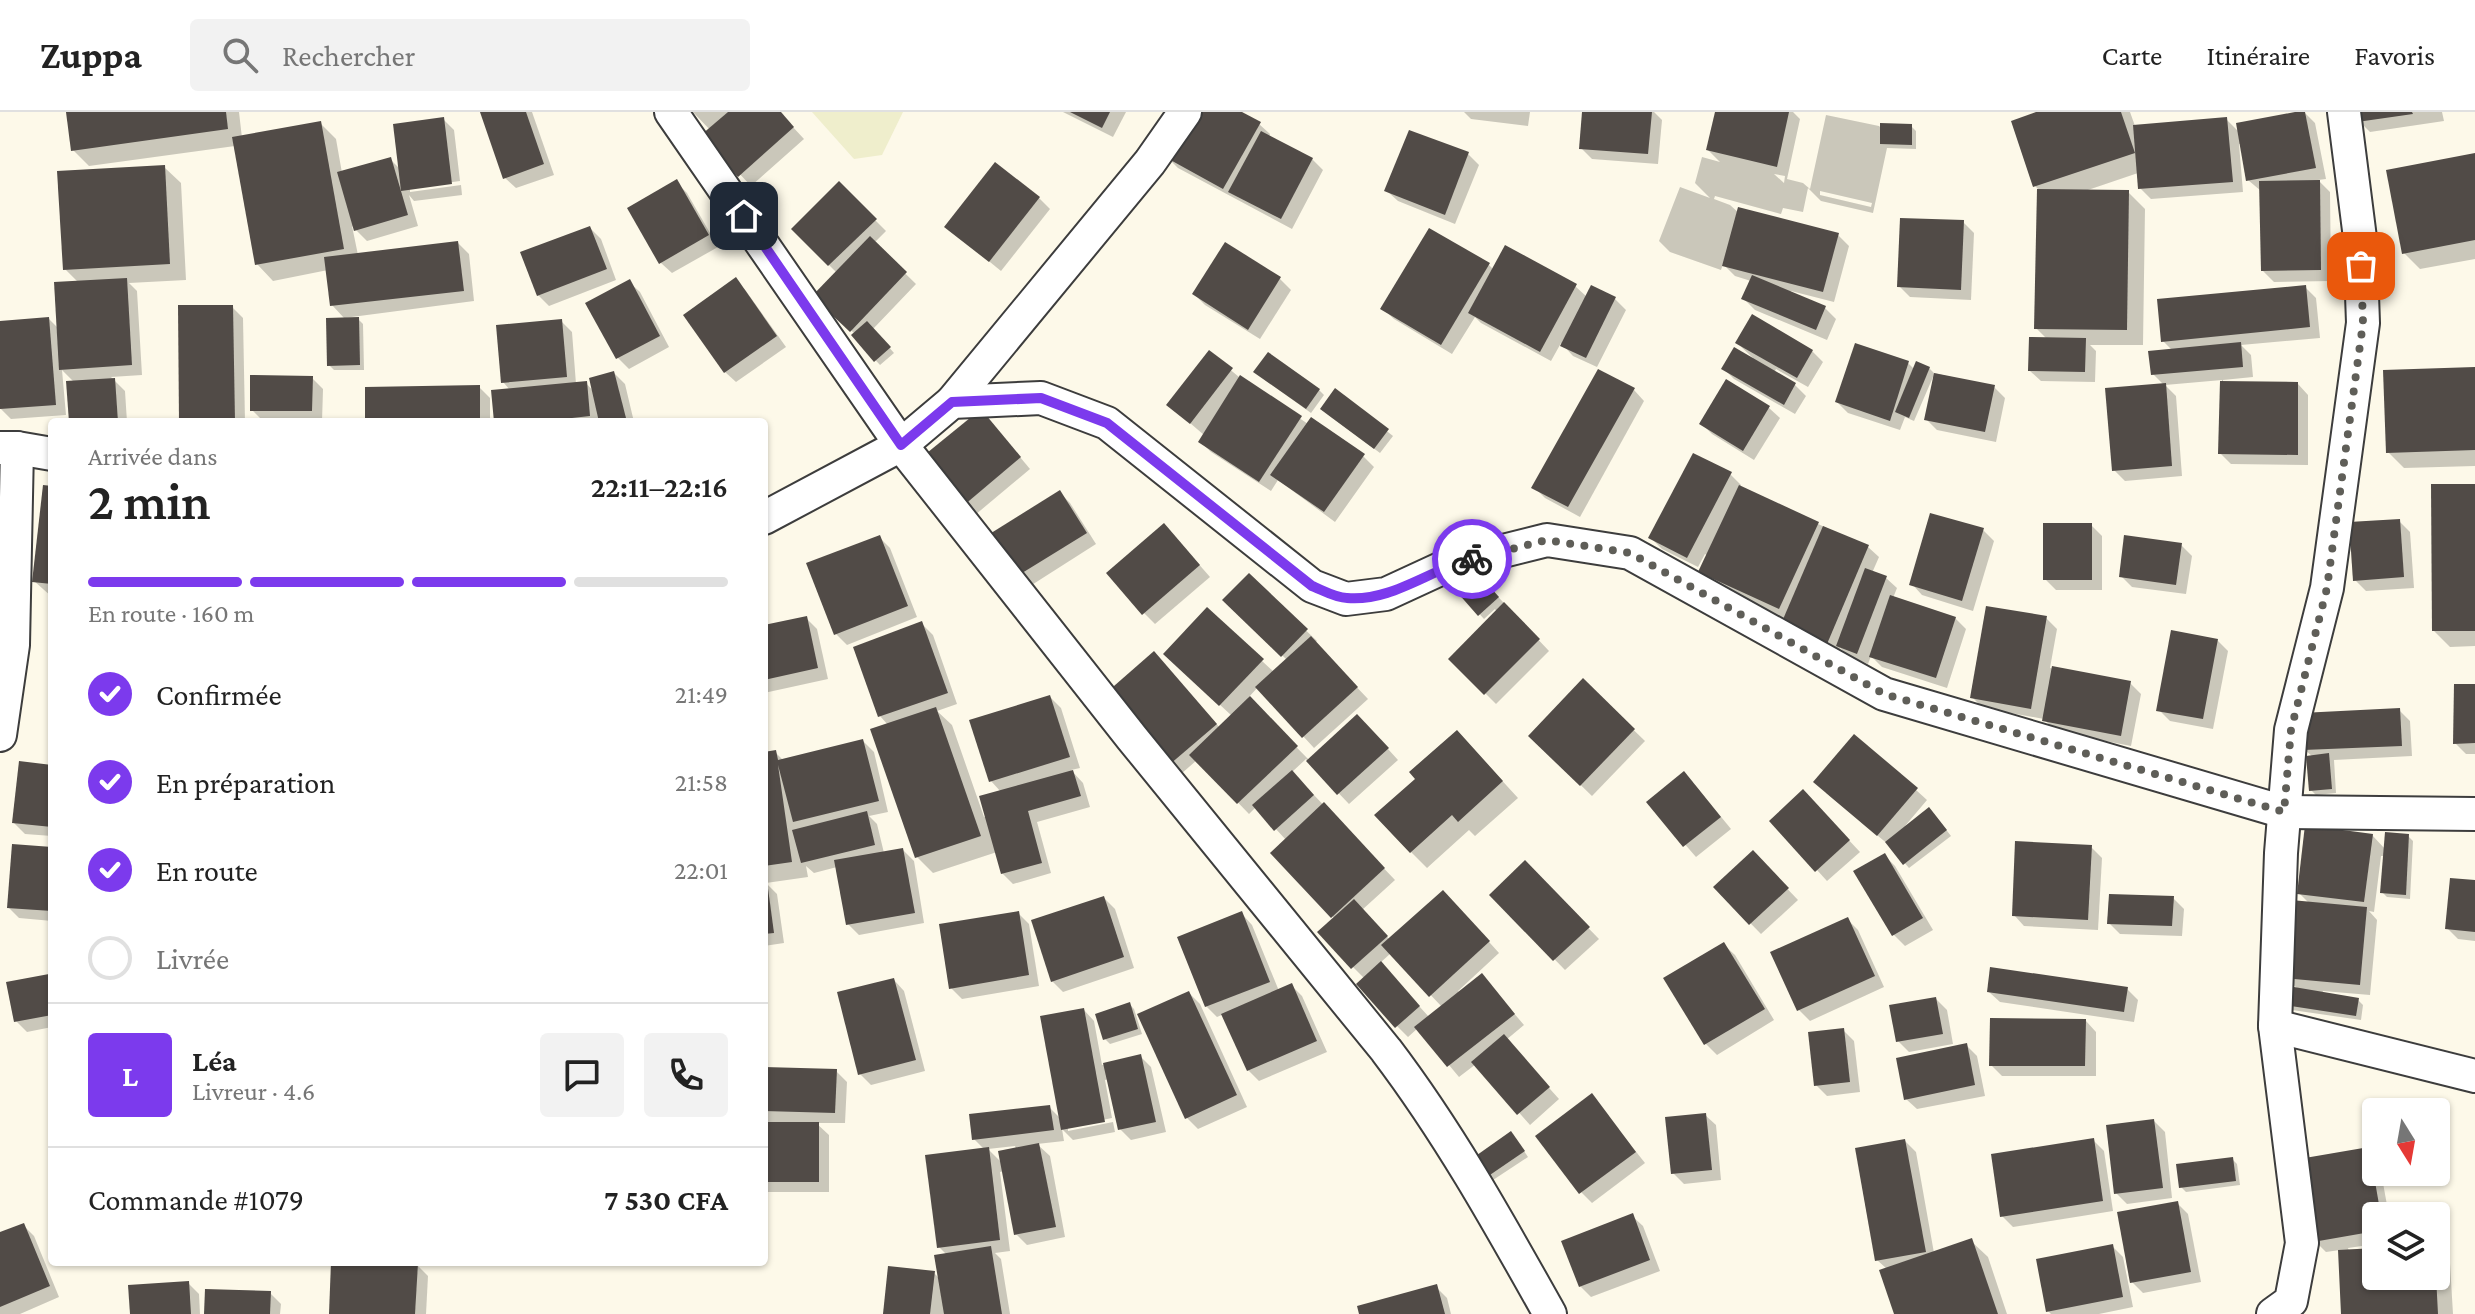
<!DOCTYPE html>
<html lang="fr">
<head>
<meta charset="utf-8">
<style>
  :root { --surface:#fff; --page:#f2f2f2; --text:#222; --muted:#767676; --line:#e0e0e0; --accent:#7c3aed }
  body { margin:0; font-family:"Crimson Pro",serif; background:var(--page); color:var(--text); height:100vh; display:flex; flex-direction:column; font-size:30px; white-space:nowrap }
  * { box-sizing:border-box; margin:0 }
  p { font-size:26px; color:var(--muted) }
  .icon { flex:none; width:44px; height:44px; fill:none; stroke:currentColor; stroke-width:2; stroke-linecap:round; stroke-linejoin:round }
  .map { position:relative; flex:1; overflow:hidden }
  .sheet { position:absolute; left:48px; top:306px; width:720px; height:848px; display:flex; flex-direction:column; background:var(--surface); border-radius:8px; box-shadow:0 2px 6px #0004 }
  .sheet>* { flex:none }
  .needle { width:52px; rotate:169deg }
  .controls { position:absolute; left:2362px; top:986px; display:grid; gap:16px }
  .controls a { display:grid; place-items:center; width:88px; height:88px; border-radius:8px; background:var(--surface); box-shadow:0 2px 6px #0004; font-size:40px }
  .pin { position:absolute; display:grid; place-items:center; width:68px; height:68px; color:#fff; margin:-34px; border-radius:16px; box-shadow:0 4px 12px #0006 }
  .courier { position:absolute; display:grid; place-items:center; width:80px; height:80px; margin:-40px; border:6px solid #7c3aed; border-radius:50%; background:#fff; color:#222; box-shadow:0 2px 10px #0007 }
  .headline em { font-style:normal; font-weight:600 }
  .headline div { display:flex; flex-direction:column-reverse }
  .headline { display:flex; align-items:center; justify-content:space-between; height:136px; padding:0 40px }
  h1 { font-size:52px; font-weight:600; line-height:60px }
  .bar { display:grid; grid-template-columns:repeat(4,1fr); gap:12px 8px; align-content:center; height:96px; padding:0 40px }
  .bar i { height:10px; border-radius:6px; background:var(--line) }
  .bar .active { background:var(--accent) }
  .bar p { grid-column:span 4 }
  .line { display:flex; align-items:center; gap:20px; padding:0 40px; border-top:2px solid var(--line) }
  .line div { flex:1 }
  .round { display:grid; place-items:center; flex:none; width:84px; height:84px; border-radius:8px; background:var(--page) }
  ol { padding:0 40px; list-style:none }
  li { display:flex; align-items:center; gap:24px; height:88px }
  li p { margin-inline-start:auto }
  li .icon { padding:8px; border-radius:50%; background:var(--accent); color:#fff; stroke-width:4 }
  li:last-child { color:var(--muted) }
  li i { width:44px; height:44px; border:4px solid var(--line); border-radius:50% }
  header { display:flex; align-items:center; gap:48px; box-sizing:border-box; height:112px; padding:0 40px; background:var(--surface); border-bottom:2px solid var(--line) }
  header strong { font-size:38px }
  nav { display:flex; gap:44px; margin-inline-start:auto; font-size:28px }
  .search { width:560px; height:72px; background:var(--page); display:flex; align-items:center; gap:20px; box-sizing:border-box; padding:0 28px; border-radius:8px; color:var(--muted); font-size:30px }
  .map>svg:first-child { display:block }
</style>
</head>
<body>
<header>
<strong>Zuppa</strong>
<div class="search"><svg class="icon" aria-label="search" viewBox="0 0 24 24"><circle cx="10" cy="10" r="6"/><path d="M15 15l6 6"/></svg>Rechercher</div>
<nav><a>Carte</a><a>Itinéraire</a><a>Favoris</a></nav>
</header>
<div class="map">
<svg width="2475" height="1202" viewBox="0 0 2475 1202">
  <rect width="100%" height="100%" fill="#fdf9e9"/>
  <!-- farmland -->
  <path fill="#efeecc" d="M812,0H903L882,43L854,47Z"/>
  <!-- shadow -->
  <g fill="#0003" fill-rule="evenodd">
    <path d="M68,0H239L242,26L320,11L336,27L342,61L390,47L401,58L443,7L454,18L460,69L410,76V80L461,73L462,83L414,89L409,83L418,114L367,129L352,114L358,143L458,131L469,142L474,189L344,206L332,193L328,158L273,169L257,152L235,34L89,54L73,38Z"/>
    <path d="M482,0H532L554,63L516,76L505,66Z"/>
    <path d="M693,0H779L804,27L751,74L704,24L710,18Z"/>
    <path d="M1063,0H1126L1113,25Z"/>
    <path d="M1238,0L1259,12L1270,22L1269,25L1312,47L1323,58L1292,117L1178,56L1167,45Z"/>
    <path d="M1464,0H1530L1528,14L1471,7Z"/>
    <path d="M1584,0H1654L1662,8L1658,52L1592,47L1581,36Z"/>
    <path d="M1717,0H1793L1800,7L1787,67L1803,71L1810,77L1826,3L1879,14L1882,17L1911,14L1916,19V37L1887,36L1873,101L1821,89L1808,76L1803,100L1783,96L1781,102L1715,84L1714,87L1730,93L1739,101L1838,123L1849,134L1834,190L1791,179L1790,181L1825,196L1836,207L1827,228L1755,198L1744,187L1751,169L1735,164L1723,152L1721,158L1670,140L1659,129L1680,75L1710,86L1695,71L1702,45L1720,50L1708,38ZM1774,62L1785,64L1784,71ZM1820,79L1872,91L1871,95L1820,83Z"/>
    <path d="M2043,0H2130L2135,14L2226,7L2239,20L2304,0L2315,11L2326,67L2318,68L2330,80L2331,169L2274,170L2263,159L2261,79L2248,68L2242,32H2239L2243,80L2151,87L2140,76L2138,61L2085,79L2128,80L2145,97L2143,233H2090L2096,239L2095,270L2041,269L2030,259L2047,227L2036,216L2039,78L2035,74Z"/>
    <path d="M2357,0H2442L2444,9L2370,20L2359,9Z"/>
    <path d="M1468,42L1479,53L1455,112L1398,89L1387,79Z"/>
    <path d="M2475,44V147L2420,157L2404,141Z"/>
    <path d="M164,55L181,71L186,168L129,171L137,179L142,263L111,265L125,279L127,310H71L75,271L62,258L66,303L11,307L0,296V211L49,207L59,217L79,171L65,157Z"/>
    <path d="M676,70L687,81L718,135L672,161L661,151Z"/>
    <path d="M839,72L886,119L874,131L916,172L873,217L894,241L880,253L853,224L855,222L815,184L837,161L793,117Z"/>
    <path d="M1039,86L1050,97L1001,159L947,115Z"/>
    <path d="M1963,110L1974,121L1971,188L1910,185L1900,175Z"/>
    <path d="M590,116L601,127L616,168L549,194L538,183Z"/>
    <path d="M1226,132L1280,167L1291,178L1260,227L1205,193L1194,182Z"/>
    <path d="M1489,153L1494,158L1575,174L1587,185L1592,175L1615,187L1626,198L1597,255L1573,244L1561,231L1551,249L1481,211L1475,205L1452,242L1394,207L1383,197Z"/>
    <path d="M735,168L746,179L786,235L736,270L725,260Z"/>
    <path d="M629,170L640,180L669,235L629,257L618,246L588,191Z"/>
    <path d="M2305,175L2316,186L2320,226L2241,233L2251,243L2253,265L2223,268V271L2298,272L2308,283V353L2231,352L2220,341L2222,268L2165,273L2176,284L2182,364L2125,369L2114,358L2164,273L2153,262L2173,239L2163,229Z"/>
    <path d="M232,195L243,206L245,310H181Z"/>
    <path d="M358,207L363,212L364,258H334L329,253Z"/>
    <path d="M561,209L572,220L576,272L586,271L594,280L614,261L625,272L634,310H496L511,279L503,270Z"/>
    <path d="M1737,231L1812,239L1823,250L1808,275L1776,257L1774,261L1795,273L1806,284L1795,302L1734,267L1724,257L1753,246Z"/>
    <path d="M1209,240L1239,265L1308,312L1363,344L1374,355L1335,410L1278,368L1271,379L1211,340L1200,329L1204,323L1169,293Z"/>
    <path d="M1908,251L1914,257L1929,256L1934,261L1994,275L2005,286L1996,330L1937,318L1926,307L1935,266L1933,265L1914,309L1905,305L1900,318L1848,301L1837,290Z"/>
    <path d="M2475,257V354L2404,356L2388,340Z"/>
    <path d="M1261,265L1319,278L1324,283L1311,301Z"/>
    <path d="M312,266L323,277L322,309H263L252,298Z"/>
    <path d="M479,275L490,286V310H370L367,307Z"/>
    <path d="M1634,278L1644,289L1580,405L1545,386L1534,375Z"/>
    <path d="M1336,279L1393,324L1380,341L1327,302Z"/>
    <path d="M1769,296L1780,306L1754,348L1712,322L1702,312Z"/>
    <path d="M991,310L1030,357L975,403L964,392Z"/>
    <path d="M1730,362L1741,373L1740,376L1868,435L1879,445L1872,461L1886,466L1897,476L1893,486L1955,506L1966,517L1947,576L1882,555L1871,544L1868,552L1849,544L1840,536L1838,541L1785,507L1717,476L1701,460L1708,444L1705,442L1698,455L1662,437L1651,426Z"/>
    <path d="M2475,374V534L2450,535L2434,519Z"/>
    <path d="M52,376V485L34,469Z"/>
    <path d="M1060,381L1070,391L1096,432L1027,476L1016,465Z"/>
    <path d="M2399,409L2410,420L2414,476L2366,479L2355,468Z"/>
    <path d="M2091,413L2102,424V478H2056L2045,467Z"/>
    <path d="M1983,418L1994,429L1973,499L1922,483L1912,472Z"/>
    <path d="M879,425L890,436L917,505L847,533L836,522Z"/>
    <path d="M1175,425L1210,465L1155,512L1144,501Z"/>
    <path d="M2181,433L2192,444L2186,482L2132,475L2121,464Z"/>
    <path d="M1471,456L1549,539L1496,592L1451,547L1497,500L1495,497L1484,507L1453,473Z"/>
    <path d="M1249,464L1317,529L1315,531L1368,587L1314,636L1258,575L1248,586L1309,648L1368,615L1398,648L1349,692L1306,647L1292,660L1395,768L1362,798L1390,828L1454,791L1499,841L1458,879L1460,881L1482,864L1524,913L1506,928L1559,987L1530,1013L1476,952L1459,965L1418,916L1408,925L1397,914L1365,867L1353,855L1335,807L1273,741L1286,728L1256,695L1249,702L1197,648L1181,662L1170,651L1165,553L1220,616L1232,604L1176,552L1262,549L1274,560L1287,548L1225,488ZM1391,841L1442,895L1429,905L1380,851Z"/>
    <path d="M806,506L817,517L828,567L764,581V515Z"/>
    <path d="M2046,506L2057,517L2050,556L2130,571L2141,582L2131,634L2055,619L2044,607L1983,596L1972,585Z"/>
    <path d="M922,512L933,523L957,592L937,599L952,613L984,705L987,704L1001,680L991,669L1050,585L1061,596L1080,656L1071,658L1083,671L1090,695L1037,710L1051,761L1013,772L1002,761L997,740L933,761L917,745L888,613L880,604Z"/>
    <path d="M2217,528L2228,539L2213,617L2170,609L2159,598Z"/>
    <path d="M1583,569L1645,629L1592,684L1530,624Z"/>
    <path d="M2475,574V642H2466L2455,631Z"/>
    <path d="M2399,598L2410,609L2412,644L2334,648L2336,681L2316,683L2311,678L2313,645L2305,638Z"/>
    <path d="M863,629L874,640L888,700L869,704L877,712L884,741L903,738L914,749L924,811L859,823L848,812L837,755L814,761L806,754L808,765L766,771L777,782L784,831L764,834V642L775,640L784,649Z"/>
    <path d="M1473,637L1518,686L1475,724L1469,718L1427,756L1411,740Z"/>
    <path d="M52,655V724L25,722L14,711Z"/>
    <path d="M1695,673L1731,717L1696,745L1649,691Z"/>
    <path d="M1916,678L1927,688L1905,714L1934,702L1951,724L1909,756L1889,733L1826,681Z"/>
    <path d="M1814,691L1860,740L1827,769L1817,758Z"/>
    <path d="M2372,723L2385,737L2408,724L2413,729L2410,787L2387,785L2382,780L2385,744H2381L2374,800L2369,799L2377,808L2370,883L2323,879L2322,882L2358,888L2363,893L2361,908L2292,898L2287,893L2299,878L2286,866L2310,792L2299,781Z"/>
    <path d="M2091,735L2102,746L2098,818L2024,814L2014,803Z"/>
    <path d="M52,737V809L19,806L9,796Z"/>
    <path d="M1753,741L1798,788L1761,822L1716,776Z"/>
    <path d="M1884,743L1895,754L1933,818L1905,834L1894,823L1856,760Z"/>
    <path d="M1525,751L1599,827L1565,858L1492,783Z"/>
    <path d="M2475,770V829L2458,827L2447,816Z"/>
    <path d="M1104,786L1115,797L1134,856L1063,880L1052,869Z"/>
    <path d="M2173,786L2184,797L2182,824L2120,822L2109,811Z"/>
    <path d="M1018,801L1029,812L1039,874L962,887L951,876Z"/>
    <path d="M1242,802L1252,813L1279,879L1291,873L1302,884L1327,940L1259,969L1248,958L1224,902L1217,905L1206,894Z"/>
    <path d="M1847,807L1858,818L1884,875L1810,909L1799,898Z"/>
    <path d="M1724,833L1735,843L1774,908L1717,943L1706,932L1666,867Z"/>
    <path d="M48,864L52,868V915L27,920L16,909Z"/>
    <path d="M894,868L904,879L925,959L871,973L860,962Z"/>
    <path d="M2127,877L2138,888L2134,910L2000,890L1989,880Z"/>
    <path d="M1189,881L1200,892L1247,995L1198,1017L1187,1006Z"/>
    <path d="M1936,887L1947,898L1953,932L1909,940L1898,929Z"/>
    <path d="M1129,892L1134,897L1142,922L1110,932L1105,927Z"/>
    <path d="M1084,898L1094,909L1102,953L1140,944L1151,955L1166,1020L1131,1028L1120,1017L1109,967L1105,968L1112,1006L1068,1015V1019L1113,1010L1115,1020L1073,1028L1062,1017L1064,1029L1037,1032L1050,1044L1065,1125L1027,1133L1016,1122L1004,1059L1000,1060L1010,1139L995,1141L1001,1147L1010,1202H885L934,1161L941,1168L947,1143L939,1135L985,1038L974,1027L1050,996L1060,1006ZM1015,1034L1016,1037L1002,1051L988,1037Z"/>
    <path d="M2086,909L2096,920V964H2002L1991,953Z"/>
    <path d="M1843,918L1854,929L1860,980L1827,984L1816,973Z"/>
    <path d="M1967,934L1977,944L1985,984L1917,997L1906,987Z"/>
    <path d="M764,957L836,959L847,970L845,1011H816L829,1023V1080H764Z"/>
    <path d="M1591,983L1645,1051L1592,1091L1581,1080Z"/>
    <path d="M1705,1003L1716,1013L1721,1068L1684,1072L1673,1061Z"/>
    <path d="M2154,1009L2165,1020L2172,1086L2127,1092L2116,1081Z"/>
    <path d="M1516,1027L1528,1045L1490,1070L1473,1048Z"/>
    <path d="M2093,1028L2104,1039L2113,1099L2013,1115L2002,1104Z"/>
    <path d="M1905,1029L1916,1040L1934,1141L1971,1129L1988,1145L2007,1202H1896L1887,1157L1877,1148Z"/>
    <path d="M2368,1037L2376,1045V1060H2381L2389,1104H2376V1132L2348,1136L2349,1139L2376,1138V1164H2436V1137L2450,1151L2453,1202H2343L2340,1138L2326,1140L2315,1129Z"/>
    <path d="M2232,1047L2237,1052L2240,1073L2186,1080L2181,1075Z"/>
    <path d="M2177,1091L2188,1102L2201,1170L2143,1181L2132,1170Z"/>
    <path d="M1632,1104L1643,1114L1660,1159L1591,1185L1580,1174Z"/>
    <path d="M23,1113L34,1124L59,1185L20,1202H0V1122Z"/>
    <path d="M2112,1134L2123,1145L2133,1195L2099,1202H2051L2048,1199Z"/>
    <path d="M333,1150L417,1153L428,1164L426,1202H331Z"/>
    <path d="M188,1171L199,1182L200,1202H132Z"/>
    <path d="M1436,1175L1447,1186L1451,1202H1361Z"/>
    <path d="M270,1181L281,1192L280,1202H206Z"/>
  </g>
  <!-- building -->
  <g fill="#514b47">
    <path d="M66,0H226L228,17L71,39Z"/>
    <path d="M480,0H526L544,52L503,67Z"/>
    <path d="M728,0H781L794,15L738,65L701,23Z"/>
    <path d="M1070,0H1110L1102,16Z"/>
    <path d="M1190,0H1242L1261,10L1223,77L1165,45Z"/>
    <path d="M1582,0H1652L1648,42L1579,37Z"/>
    <path d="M1715,0H1789L1777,55L1706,38Z"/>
    <path d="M2036,0H2121L2135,41L2033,75L2011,9Z"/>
    <path d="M2295,0H2305L2316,56L2246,69L2236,11Z"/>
    <path d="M2355,0H2412L2413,2L2357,10Z"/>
    <path d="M444,5L452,72L401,79L393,12Z"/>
    <path d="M2227,5L2233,70L2138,77L2133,13Z"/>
    <path d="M321,9L344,137L255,153L232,25Z"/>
    <path d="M1880,11L1912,12V33L1880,32Z"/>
    <path d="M1409,18L1469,40L1445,103L1384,79Z"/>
    <path d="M1261,19L1313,46L1281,107L1228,80Z"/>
    <path d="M2475,41V128L2402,142L2386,58Z"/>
    <path d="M391,45L408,103L354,119L337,60Z"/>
    <path d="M995,50L1040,85L989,150L944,115Z"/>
    <path d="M165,53L170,152L63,158L57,59Z"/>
    <path d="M677,67L709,123L659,152L627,96Z"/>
    <path d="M2320,68L2321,158L2261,159L2259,69Z"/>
    <path d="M839,69L877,107L828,154L791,117Z"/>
    <path d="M2037,77L2129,78L2127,218L2034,217Z"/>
    <path d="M1738,95L1839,121L1823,180L1722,154Z"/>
    <path d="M1900,106L1964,108L1961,178L1897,175Z"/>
    <path d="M590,114L607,157L537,184L520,140Z"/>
    <path d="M1429,116L1490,151L1441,233L1380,197Z"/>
    <path d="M870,124L907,160L850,220L812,184Z"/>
    <path d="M458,129L464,179L330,194L324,145Z"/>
    <path d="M1225,130L1281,165L1248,218L1192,182Z"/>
    <path d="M1505,133L1577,172L1540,240L1468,201Z"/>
    <path d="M1752,163L1826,194L1816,218L1741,187Z"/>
    <path d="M736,165L777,224L724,261L683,203Z"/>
    <path d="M127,166L132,253L59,258L54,170Z"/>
    <path d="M630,167L660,224L616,247L585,191Z"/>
    <path d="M1591,173L1616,185L1586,246L1560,234Z"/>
    <path d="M2306,173L2310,215L2161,230L2157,187Z"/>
    <path d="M178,193H233L235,310H179Z"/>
    <path d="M1752,202L1813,238L1797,266L1735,231Z"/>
    <path d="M49,205L56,293L0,297V209Z"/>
    <path d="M359,205L360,253L327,254L326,206Z"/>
    <path d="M562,207L567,265L501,271L496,213Z"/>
    <path d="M867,209L891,235L874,250L851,223Z"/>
    <path d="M2029,225L2086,226L2085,260L2028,259Z"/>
    <path d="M2241,230L2243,255L2151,263L2148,239Z"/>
    <path d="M1855,231L1909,249L1890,309L1835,290Z"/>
    <path d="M1734,235L1796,271L1784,293L1721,257Z"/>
    <path d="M1209,238L1233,256L1190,312L1166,293Z"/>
    <path d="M1268,240L1320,277L1306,297L1253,260Z"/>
    <path d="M1916,249L1930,255L1909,306L1895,300Z"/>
    <path d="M2475,255V338L2386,341L2383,258Z"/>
    <path d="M1598,257L1635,276L1568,395L1531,376Z"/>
    <path d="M614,259L627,310H599L589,266Z"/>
    <path d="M1934,261L1995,273L1985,320L1924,308Z"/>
    <path d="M250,263L313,264L312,299H250Z"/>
    <path d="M1240,263L1302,304L1259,370L1198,330Z"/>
    <path d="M115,266L118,310H69L66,269Z"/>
    <path d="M1726,267L1770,294L1743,339L1699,312Z"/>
    <path d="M587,269L590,304L536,310H494L491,278Z"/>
    <path d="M2220,269L2298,270V343L2218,342Z"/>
    <path d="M2166,271L2172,354L2112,359L2105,276Z"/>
    <path d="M480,273V306L365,308V275Z"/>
    <path d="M1335,276L1389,317L1374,337L1320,297Z"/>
    <path d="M981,297L1021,345L963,394L922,345Z"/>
    <path d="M1311,305L1365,342L1324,400L1270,363Z"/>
    <path d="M1693,341L1732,360L1687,446L1648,426Z"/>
    <path d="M2431,372H2475V519H2432Z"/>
    <path d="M43,373L52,374V472L32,470Z"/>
    <path d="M1739,373L1819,410L1779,497L1698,460Z"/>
    <path d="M1060,378L1087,421L1014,466L988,423Z"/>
    <path d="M1930,401L1984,416L1962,489L1909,473Z"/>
    <path d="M2400,407L2404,465L2353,469L2349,410Z"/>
    <path d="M1164,411L1200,453L1142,503L1106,461Z"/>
    <rect x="2043" y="411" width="49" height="57"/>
    <path d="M1823,414L1869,433L1827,532L1781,512Z"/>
    <path d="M880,423L908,494L834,523L806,451Z"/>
    <path d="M2124,423L2182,431L2176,473L2119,465Z"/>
    <path d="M1471,454L1499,485L1478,504L1450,472Z"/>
    <path d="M1865,456L1887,464L1857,542L1836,534Z"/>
    <path d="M1249,461L1308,517L1281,545L1222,488Z"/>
    <path d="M1890,483L1956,505L1936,566L1869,545Z"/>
    <path d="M1504,490L1540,527L1484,583L1448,547Z"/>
    <path d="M1986,494L2047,504L2031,597L1970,586Z"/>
    <path d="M1207,495L1264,547L1219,594L1163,542Z"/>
    <path d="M807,504L818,556L764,568V513Z"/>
    <path d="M922,509L948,581L878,605L853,535Z"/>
    <path d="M2171,518L2218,527L2203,607L2156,599Z"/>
    <path d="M1311,524L1358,575L1302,626L1255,575Z"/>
    <path d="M1154,539L1217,612L1169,653L1106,581Z"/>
    <path d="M2052,554L2131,569L2121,624L2042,609Z"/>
    <path d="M1583,566L1635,617L1580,674L1528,624Z"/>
    <path d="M2454,572H2475V631L2453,632Z"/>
    <path d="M1050,583L1070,645L989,670L969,608Z"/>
    <path d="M1250,584L1298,634L1237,692L1189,643Z"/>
    <path d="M936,595L981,724L915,746L870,617Z"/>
    <path d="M2400,596L2402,634L2303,638L2301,601Z"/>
    <path d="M1357,602L1389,636L1337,683L1306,649Z"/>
    <path d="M1457,618L1503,669L1458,710L1452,703L1410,741L1374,703L1415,667L1409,660Z"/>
    <path d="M1854,622L1918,676L1877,724L1813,670Z"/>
    <path d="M863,627L879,689L793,710L778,653L792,750L764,754V640L776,638L778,648Z"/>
    <path d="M2329,641L2332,677L2309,679L2306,644Z"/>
    <path d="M19,649L52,653V715L12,711Z"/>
    <path d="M1073,658L1081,684L1028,699L1042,751L1001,762L979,684Z"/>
    <path d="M1292,658L1314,683L1274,719L1252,693Z"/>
    <path d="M1684,659L1721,705L1683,735L1646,690Z"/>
    <path d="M1803,677L1850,728L1815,760L1769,709Z"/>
    <path d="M1324,690L1385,756L1331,806L1270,741Z"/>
    <path d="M1929,695L1947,718L1903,753L1885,730Z"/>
    <path d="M867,699L875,733L801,751L792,718Z"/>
    <path d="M2305,713L2373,722L2364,790L2297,782Z"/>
    <path d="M2385,720L2409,722L2406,783L2380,781Z"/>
    <path d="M2015,729L2092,733L2088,808L2012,804Z"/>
    <path d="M12,732L52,735V799L7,796Z"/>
    <path d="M903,736L915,801L846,813L834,748Z"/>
    <path d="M1753,738L1789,776L1749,813L1713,775Z"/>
    <path d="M1885,741L1923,806L1892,824L1853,759Z"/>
    <path d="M1525,748L1590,815L1553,849L1489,783Z"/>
    <path d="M2450,766L2475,768V820L2445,817Z"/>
    <path d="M767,769L774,821L764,822V770Z"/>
    <path d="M1443,778L1490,829L1429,885L1381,833Z"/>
    <path d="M2109,782L2174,784L2172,814L2107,812Z"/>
    <path d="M1104,784L1124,845L1051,870L1031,808Z"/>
    <path d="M1354,787L1388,824L1351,857L1317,820Z"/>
    <path d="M2291,788L2367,795L2360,873L2284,866Z"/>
    <path d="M1019,799L1029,863L949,877L939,812Z"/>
    <path d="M1242,799L1270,870L1205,895L1177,825Z"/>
    <path d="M1848,805L1875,864L1797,899L1770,840Z"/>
    <path d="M1724,830L1765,897L1704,933L1663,866Z"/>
    <path d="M1381,849L1420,894L1395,916L1356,872Z"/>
    <path d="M1990,855L2128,875L2124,900L1987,880Z"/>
    <path d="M1482,861L1515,902L1447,955L1414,915Z"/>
    <path d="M49,862L52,903L14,910L6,870Z"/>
    <path d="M894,866L916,948L858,963L837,880Z"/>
    <path d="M1292,871L1317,929L1247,959L1221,902Z"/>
    <path d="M2288,874L2359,886L2356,904L2285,893Z"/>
    <path d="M1189,879L1237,983L1185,1007L1137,902Z"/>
    <path d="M1936,885L1943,922L1896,930L1889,893Z"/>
    <path d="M1130,890L1138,917L1103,928L1095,902Z"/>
    <path d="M1084,896L1105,1010L1061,1018L1040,904Z"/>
    <path d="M1990,906L2086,907L2085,954H1989Z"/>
    <path d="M1844,916L1850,970L1814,974L1808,920Z"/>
    <path d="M1504,922L1550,975L1517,1003L1471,950Z"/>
    <path d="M1967,931L1975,973L1904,988L1896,946Z"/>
    <path d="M1141,942L1156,1010L1118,1018L1103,951Z"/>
    <path d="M764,955L837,957L835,1001L764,999Z"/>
    <path d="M1592,981L1636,1040L1579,1082L1535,1024Z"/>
    <path d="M1050,993L1054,1018L972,1028L969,1002Z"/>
    <path d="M1706,1001L1712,1058L1671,1062L1665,1005Z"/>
    <path d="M2154,1007L2163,1076L2114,1082L2106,1013Z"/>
    <rect x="764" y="1010" width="55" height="60"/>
    <path d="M1511,1019L1525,1039L1484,1067L1470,1048Z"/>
    <path d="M2094,1026L2103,1089L2000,1105L1991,1042Z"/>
    <path d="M1905,1027L1926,1140L1875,1149L1855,1036Z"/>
    <path d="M1039,1031L1056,1115L1014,1123L998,1039Z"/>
    <path d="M989,1035L1000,1128L937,1136L925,1043Z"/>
    <path d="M2369,1035L2381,1104H2376V1119L2313,1130L2299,1047Z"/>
    <path d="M2233,1045L2236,1069L2179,1076L2176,1052Z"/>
    <path d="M2178,1089L2191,1160L2130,1171L2117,1100Z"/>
    <path d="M1633,1101L1650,1148L1579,1175L1561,1129Z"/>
    <path d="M24,1111L50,1174L0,1195V1120Z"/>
    <path d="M1972,1126L1998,1202H1894L1879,1158Z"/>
    <path d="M2113,1132L2123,1185L2046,1200L2036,1147Z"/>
    <path d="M991,1134L1002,1202H944L934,1143Z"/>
    <path d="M2376,1136V1164H2436L2438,1202H2341L2338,1138Z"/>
    <path d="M331,1150L418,1151L415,1202H329Z"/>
    <path d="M888,1154L935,1159L930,1202H883Z"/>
    <path d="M189,1169L191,1202H130L128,1173Z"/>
    <path d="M1437,1172L1445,1202H1359L1357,1194Z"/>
    <path d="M205,1177L271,1179L270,1202H204Z"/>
  </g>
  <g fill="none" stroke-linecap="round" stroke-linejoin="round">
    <defs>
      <g id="minor">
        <path d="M671,0L901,333L952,290L1041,286L1107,311L1312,474L1346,487L1386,482L1451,452L1547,428L1630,441L1884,582L2284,700L2475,702"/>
        <path d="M952,290L1150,50L1185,0"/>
        <path d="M0,336H17L52,342"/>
        <path d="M764,406L901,333L1132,626L1386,938C1449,1021 1499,1111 1550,1202"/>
        <path d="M0,623L13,533L17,336"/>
        <path d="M2275,914L2475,964"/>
        <path d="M2273,1202L2291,1189L2302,1131L2275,914L2281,741L2291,618L2327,476L2363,211L2360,126L2344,0"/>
      </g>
    </defs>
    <!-- minor casing -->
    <use href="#minor" stroke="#3d3d3d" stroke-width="36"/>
    <!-- minor -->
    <use href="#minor" stroke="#fff" stroke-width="32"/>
  </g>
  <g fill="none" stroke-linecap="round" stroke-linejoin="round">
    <!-- done -->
    <path stroke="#5f5e58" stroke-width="8" stroke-dasharray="0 14.4" d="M1472,447L1547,428L1630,441L1884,582L2284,700L2291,618L2327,476L2331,446L2363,211L2361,154"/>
    <!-- route -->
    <path stroke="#7c3aed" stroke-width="10" d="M744,104L901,333L952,290L1041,286L1107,311L1312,474C1322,478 1336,486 1347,486C1392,490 1430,457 1472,447"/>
  </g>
</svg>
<div class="controls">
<a><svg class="needle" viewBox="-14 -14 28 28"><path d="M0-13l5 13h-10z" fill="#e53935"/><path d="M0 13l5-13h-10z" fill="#767676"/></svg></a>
<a><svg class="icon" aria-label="layers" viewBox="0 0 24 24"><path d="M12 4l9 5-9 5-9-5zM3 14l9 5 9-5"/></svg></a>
</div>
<div class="pin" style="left:2361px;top:154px;background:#ea580c"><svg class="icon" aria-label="bag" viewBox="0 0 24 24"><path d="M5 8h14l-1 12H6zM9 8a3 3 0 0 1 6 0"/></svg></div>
<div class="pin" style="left:744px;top:104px;background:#1f2937"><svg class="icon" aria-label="home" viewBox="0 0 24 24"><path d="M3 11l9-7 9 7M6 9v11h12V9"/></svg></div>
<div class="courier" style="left:1472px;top:447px"><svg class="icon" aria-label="bike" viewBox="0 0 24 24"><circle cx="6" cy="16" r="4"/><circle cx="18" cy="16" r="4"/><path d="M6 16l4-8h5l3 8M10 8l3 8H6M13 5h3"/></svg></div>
<section class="sheet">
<div class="headline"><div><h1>2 min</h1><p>Arrivée dans</p></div><em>22:11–22:16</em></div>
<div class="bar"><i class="active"></i><i class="active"></i><i class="active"></i><i></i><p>En route · 160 m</p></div>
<ol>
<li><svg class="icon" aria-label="check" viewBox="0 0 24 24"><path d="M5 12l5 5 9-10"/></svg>Confirmée<p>21:49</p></li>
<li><svg class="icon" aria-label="check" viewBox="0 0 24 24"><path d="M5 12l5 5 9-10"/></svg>En préparation<p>21:58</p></li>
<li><svg class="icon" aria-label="check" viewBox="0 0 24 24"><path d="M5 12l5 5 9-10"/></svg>En route<p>22:01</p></li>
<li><i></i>Livrée</li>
</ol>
<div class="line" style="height:144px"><b class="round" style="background:var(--accent);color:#fff">L</b><div><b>Léa</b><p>Livreur · 4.6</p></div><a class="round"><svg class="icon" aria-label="chat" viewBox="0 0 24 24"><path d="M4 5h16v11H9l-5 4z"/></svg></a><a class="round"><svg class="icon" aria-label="phone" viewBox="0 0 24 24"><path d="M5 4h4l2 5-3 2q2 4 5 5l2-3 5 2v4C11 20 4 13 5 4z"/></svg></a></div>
<div class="line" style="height:104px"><div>Commande #1079</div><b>7 530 CFA</b></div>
</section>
</div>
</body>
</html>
